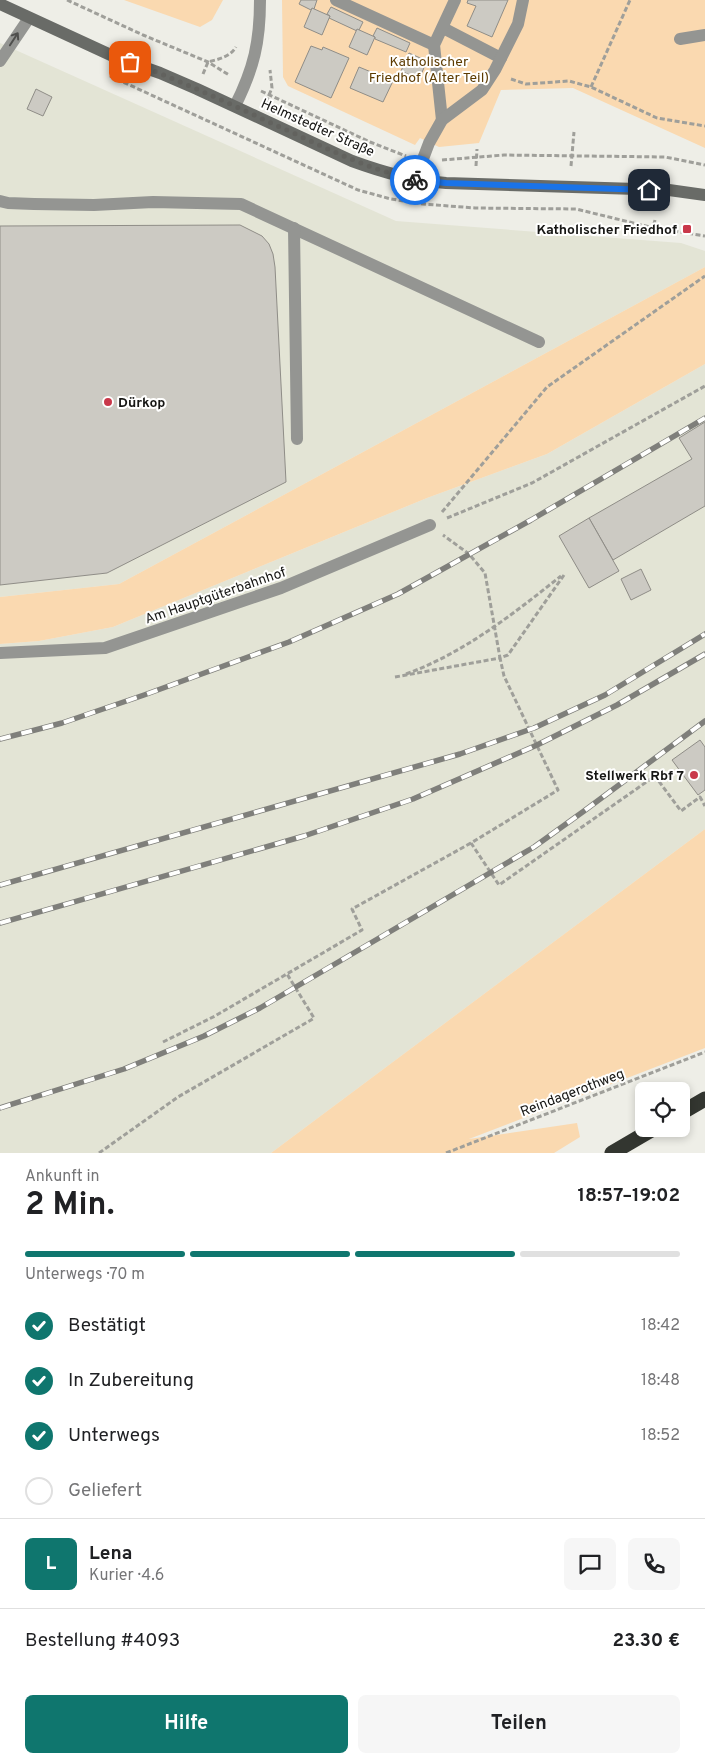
<!DOCTYPE html>
<html lang="de">
<head>
<meta charset="utf-8">
<style>
  :root { --surface:#fff; --page:#f6f6f6; --text:#202124; --muted:#757577; --line:#e0e0e0; --accent:#0f766e }
  body { margin:0; font-family:Overpass,sans-serif; background:var(--page); color:var(--text); height:100vh; display:flex; flex-direction:column; font-size:19px; white-space:nowrap }
  * { box-sizing:border-box; margin:0 }
  p { font-size:16px; color:var(--muted) }
  .icon { flex:none; width:28px; height:28px; fill:none; stroke:currentColor; stroke-width:2; stroke-linecap:round; stroke-linejoin:round }
  .map { position:relative; height:1153px; overflow:hidden }
  .sheet { display:flex; flex-direction:column; background:var(--surface); flex:1 }
  .sheet>* { flex:none }
  .fabs { position:absolute; left:635px; top:1082px; display:grid; gap:10px }
  .fabs a { display:grid; place-items:center; width:55px; height:55px; border-radius:8px; background:var(--surface); box-shadow:0 2px 8px #0003; font-size:25px }
  .pin { position:absolute; display:grid; place-items:center; width:42px; height:42px; color:#fff; margin:-21px; border-radius:10px; box-shadow:0 2px 8px #0006 }
  .courier { position:absolute; display:grid; place-items:center; width:50px; height:50px; margin:-25px; border:4px solid #1a73e8; border-radius:50%; background:#fff; color:#222; box-shadow:0 1px 6px #0007 }
  .overview em { font-style:normal; font-weight:700 }
  .overview div { display:flex; flex-direction:column-reverse }
  .overview { display:flex; align-items:center; justify-content:space-between; height:85px; padding:0 25px }
  h1 { font-size:32px; font-weight:700; line-height:38px }
  .bar { display:grid; grid-template-columns:repeat(4,1fr); gap:8px 5px; align-content:center; height:60px; padding:0 25px }
  .bar i { height:6px; border-radius:4px; background:var(--line) }
  .bar .active { background:var(--accent) }
  .bar p { grid-column:span 4 }
  .line { display:flex; align-items:center; gap:12px; padding:0 25px; border-top:1px solid var(--line) }
  .line div { flex:1 }
  .round { display:grid; place-items:center; flex:none; width:52px; height:52px; border-radius:8px; background:var(--page) }
  ol { padding:0 25px; list-style:none }
  li { display:flex; align-items:center; gap:15px; height:55px }
  li p { margin-inline-start:auto }
  li .icon { padding:5px; border-radius:50%; background:var(--accent); color:#fff; stroke-width:4 }
  li:last-child { color:var(--muted) }
  li i { width:28px; height:28px; border:2px solid var(--line); border-radius:50% }
  .action { display:flex; gap:10px; margin-top:auto; padding:10px 25px }
  .action a { flex:1; height:58px; border-radius:8px; background:var(--accent); color:#fff; font-size:20px; font-weight:700; line-height:58px; text-align:center }
  .action a+a { background:var(--page); color:var(--text) }
  .map>svg:first-child { display:block }
</style>
</head>
<body>
<div class="map">
<svg width="705" height="1153" viewBox="0 0 705 1153">
  <rect width="100%" height="100%" fill="#eeeee7"/>
  <!-- built -->
  <g fill="#e3e4d5">
    <path d="M0,43L396,221L681,243L705,251V267L119,584L0,597Z"/>
    <path d="M705,364V829L271,1153H0V644L39,641L113,627L427,498L547,454Z"/>
  </g>
  <!-- green -->
  <g fill="#fad9b0">
    <path d="M124,0H223L212,20L200,27Z"/>
    <path d="M282,0H705V148L573,88L501,90L479,143L439,147L420,138L415,145L288,86L283,77Z"/>
    <path d="M705,267V364L547,454L427,498L113,627L39,641L0,644V597L119,584Z"/>
    <path d="M705,829V1048L469,1139L577,1123L580,1137L554,1153H271Z"/>
  </g>
  <!-- building -->
  <g fill="#cccac3" stroke="#8f8d87">
    <path d="M301,0H317L314,9L311,10L299,4Z"/>
    <path d="M468,0H508L492,37L467,26L476,6L467,3Z"/>
    <path d="M331,7L363,22L359,30L357,31L329,18L330,16L327,14Z"/>
    <path d="M312,8L330,16L322,35L304,27Z"/>
    <path d="M377,28L410,43L406,52L375,39V37L373,36Z"/>
    <path d="M357,29L375,37L367,55L349,47Z"/>
    <path d="M311,46L322,50L323,47L349,58L331,98L295,82Z"/>
    <path d="M409,53L427,61L419,79L401,71Z"/>
    <path d="M359,67L393,81L383,102L350,88Z"/>
    <path d="M36,89L52,97L43,116L27,109Z"/>
    <path d="M240,225L262,236L269,244L273,254L275,267L286,482L107,573L0,585V226Z"/>
    <path d="M705,422V506L613,560L589,518L692,459L679,438Z"/>
    <path d="M589,518L619,571L589,588L559,536Z"/>
    <path d="M641,569L651,590L631,600L621,579Z"/>
    <path d="M700,740L705,747V790L698,795L672,760Z"/>
  </g>
  <g fill="none" stroke-linecap="round" stroke-linejoin="round">
    <!-- path -->
    <g stroke="#9f9f9a" stroke-width="3" stroke-dasharray="5 2.5" stroke-linecap="butt">
      <path d="M67,0L143,35L208,62L229,75"/>
      <path d="M203,74L208,62C219,59 230,57 236,47"/>
      <path d="M110,76L358,190L391,199L423,204L475,208L576,209L654,228L705,236"/>
      <path d="M511,79L526,84L569,81L591,87L657,118L705,126"/>
      <path d="M591,87L630,0"/>
      <path d="M261,91L370,142L406,156"/>
      <path d="M266,102L272,88L270,70"/>
      <path d="M442,160L504,155L665,157L705,165"/>
      <path d="M476,166L477,149"/>
      <path d="M571,166L574,132"/>
      <path d="M652,232L655,220"/>
      <path d="M442,512L547,387L705,276"/>
      <path d="M447,518L532,483L705,386"/>
      <path d="M564,575L508,655L500,658L504,676L558,790L471,843L499,885L655,776L681,811L700,797L705,806"/>
      <path d="M406,674C464,653 513,614 561,576"/>
      <path d="M395,677L500,658L485,573L469,554L443,535"/>
      <path d="M163,1042L215,1016L362,930L352,909L471,843"/>
      <path d="M99,1153L178,1097L311,1020L314,1018L287,974"/>
      <path d="M446,1153L705,1052"/>
    </g>
    <!-- service -->
    <g stroke="#949592" stroke-width="12">
      <path d="M336,0L434,45"/>
      <path d="M443,28L501,58"/>
      <path d="M680,39L705,35"/>
      <path d="M0,61L29,18"/>
      <path d="M442,120L434,45L455,0"/>
      <path d="M415,180L429,143L442,120L482,90L495,70L518,24L523,0"/>
      <path d="M0,201L8,203L34,204L94,205L153,202L241,204L539,342"/>
      <path d="M294,228L297,439"/>
      <path d="M0,653L105,648L281,588L430,525"/>
    </g>
    <!-- tertiary -->
    <path stroke="#949592" stroke-width="12" d="M235,106C254,68 260,42 260,0"/>
    <!-- secondary -->
    <path stroke="#696b67" stroke-width="12" d="M0,4L115,57L160,73L197,89L352,161C385,173 411,180 446,183L669,190L705,195"/>
    <!-- motorway -->
    <g stroke="#333630" stroke-width="15">
      <path d="M681,1113L705,1099"/>
      <path d="M612,1153L653,1129"/>
    </g>
    <defs>
      <g id="rail">
        <path d="M0,739L62,723L144,695L289,642L398,594L531,520L705,418"/>
        <path d="M0,885L460,754L534,728L605,695L705,634"/>
        <path d="M0,923L304,836L413,799L537,745L617,705L705,654"/>
        <path d="M0,1108L124,1069L204,1036L260,1008L534,847L584,811L705,721"/>
      </g>
    </defs>
    <!-- rail casing -->
    <use href="#rail" stroke="#7f7f7b" stroke-width="5.5"/>
    <!-- rail -->
    <use href="#rail" stroke="#fffffe" stroke-width="4" stroke-dasharray="11" stroke-linecap="butt"/>
  </g>
  <!-- one-way arrows -->
  <defs><path id="oneway-shaft" d="M-6 0H5M1.5-3L5.5 0L1.5 3" fill="none" stroke-width="1.6" stroke-linecap="round" stroke-linejoin="round" transform="scale(1.25)"/></defs>
  <use stroke="#4f4f4d" href="#oneway-shaft" transform="translate(14 39) rotate(-57)"/>
  <g fill="none" stroke-linecap="round" stroke-linejoin="round">
    <!-- done -->
    <path stroke="#62625e" stroke-width="5" stroke-dasharray="0 9" d="M130,62C185,82 238,108 291,132C332,151 371,170 415,180"/>
    <!-- route -->
    <path stroke="#1a73e8" stroke-width="6" d="M415,180L446,183L649,190"/>
  </g>
  <!-- markers -->
  <g fill="#c9384a" stroke="#fffffe" stroke-width="2">
    <rect x="682" y="224" width="10" height="10" rx="2.5"/>
    <circle cx="108" cy="402" r="5"/>
    <circle cx="694" cy="775" r="5"/>
  </g>
  <g text-anchor="middle" stroke-width="4" stroke-linejoin="round" paint-order="stroke">
    <!-- park labels -->
    <g font-size="14" fill="#5d3b00" stroke="#fffffe">
      <text x="429" y="66">Katholischer<tspan x="429" dy="16">Friedhof (Alter Teil)</tspan></text>
    </g>
    <!-- street labels -->
    <g font-size="14" fill="#161614" stroke="#fffffe">
      <text transform="translate(318 127) rotate(24)" y="5">Helmstedter Straße</text>
      <text transform="translate(215 595) rotate(-19)" y="5">Am Hauptgüterbahnhof</text>
      <text transform="translate(572 1092) rotate(-21)" y="5">Reindagerothweg</text>
    </g>
    <!-- poi labels -->
    <g font-size="14" font-weight="bold" fill="#161614" stroke="#fffffe" text-anchor="end">
      <text x="677" y="234">Katholischer Friedhof</text>
      <text x="118" y="407" text-anchor="start">Dürkop</text>
      <text x="684" y="780">Stellwerk Rbf 7</text>
    </g>
  </g>
</svg>
<div class="fabs">
<a><svg class="icon" aria-label="locate" viewBox="0 0 24 24"><circle cx="12" cy="12" r="6"/><path d="M12 2v4M12 18v4M2 12h4M18 12h4"/></svg></a>
</div>
<div class="pin" style="left:130px;top:62px;background:#ea580c"><svg class="icon" aria-label="bag" viewBox="0 0 24 24"><path d="M5 8h14l-1 12H6zM9 8a3 3 0 0 1 6 0"/></svg></div>
<div class="pin" style="left:649px;top:190px;background:#1f2937"><svg class="icon" aria-label="home" viewBox="0 0 24 24"><path d="M3 11l9-7 9 7M6 9v11h12V9"/></svg></div>
<div class="courier" style="left:415px;top:180px"><svg class="icon" aria-label="bike" viewBox="0 0 24 24"><circle cx="6" cy="16" r="4"/><circle cx="18" cy="16" r="4"/><path d="M6 16l4-8h5l3 8M10 8l3 8H6M13 5h3"/></svg></div>
</div>
<section class="sheet">
<div class="overview"><div><h1>2 Min.</h1><p>Ankunft in</p></div><em>18:57–19:02</em></div>
<div class="bar"><i class="active"></i><i class="active"></i><i class="active"></i><i></i><p>Unterwegs · 70 m</p></div>
<ol>
<li><svg class="icon" aria-label="check" viewBox="0 0 24 24"><path d="M5 12l5 5 9-10"/></svg>Bestätigt<p>18:42</p></li>
<li><svg class="icon" aria-label="check" viewBox="0 0 24 24"><path d="M5 12l5 5 9-10"/></svg>In Zubereitung<p>18:48</p></li>
<li><svg class="icon" aria-label="check" viewBox="0 0 24 24"><path d="M5 12l5 5 9-10"/></svg>Unterwegs<p>18:52</p></li>
<li><i></i>Geliefert</li>
</ol>
<div class="line" style="height:90px"><b class="round" style="background:var(--accent);color:#fff">L</b><div><b>Lena</b><p>Kurier · 4.6</p></div><a class="round"><svg class="icon" aria-label="chat" viewBox="0 0 24 24"><path d="M4 5h16v11H9l-5 4z"/></svg></a><a class="round"><svg class="icon" aria-label="phone" viewBox="0 0 24 24"><path d="M5 4h4l2 5-3 2q2 4 5 5l2-3 5 2v4C11 20 4 13 5 4z"/></svg></a></div>
<div class="line" style="height:65px"><div>Bestellung #4093</div><b>23.30 €</b></div>
<div class="action"><a>Hilfe</a><a>Teilen</a></div>
</section>
</body>
</html>
